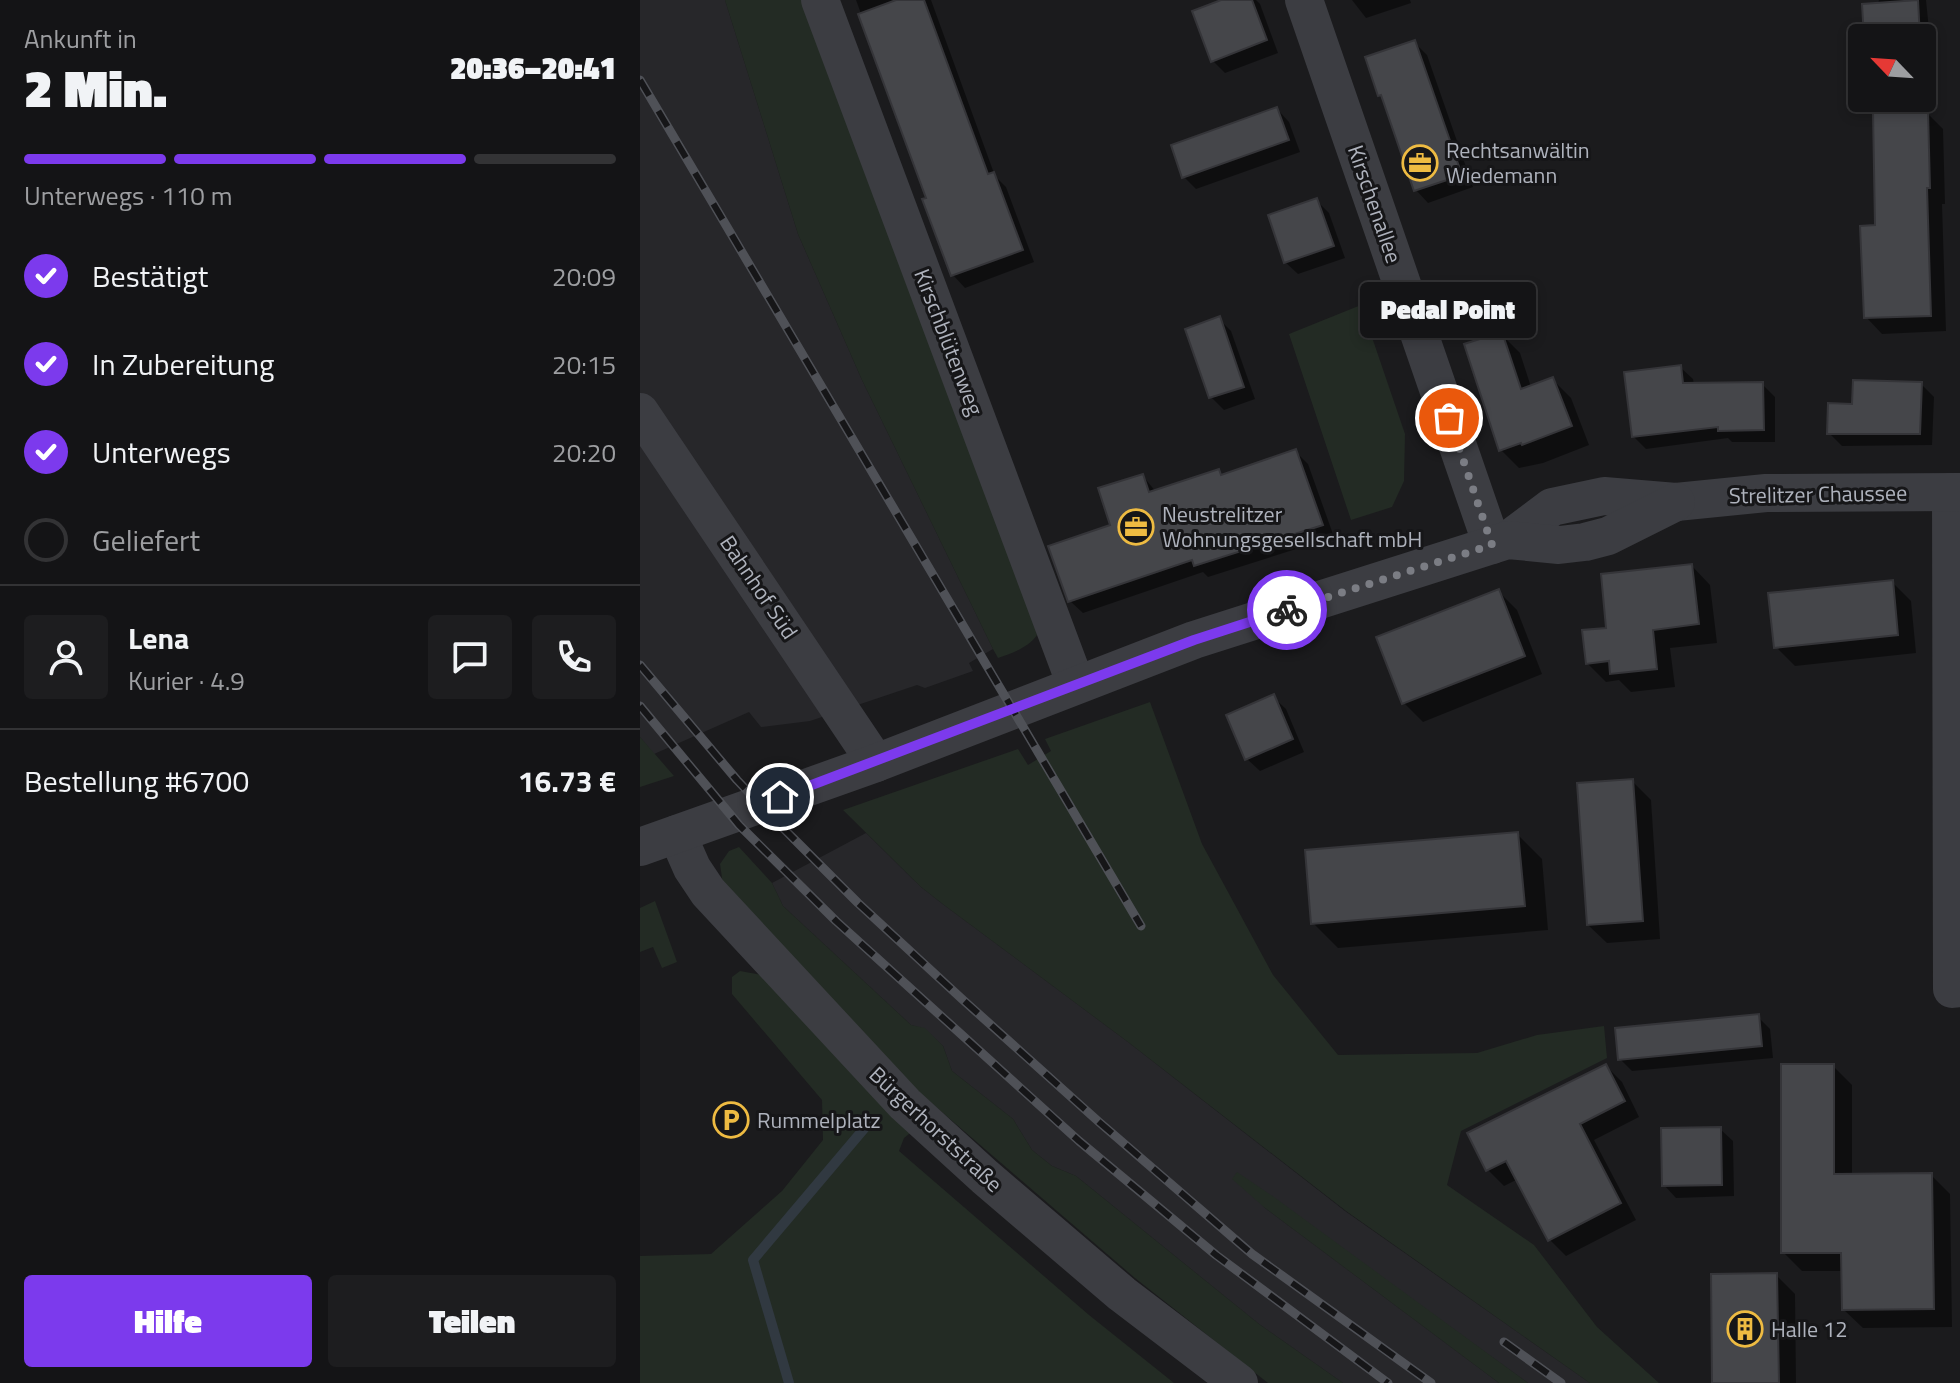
<!DOCTYPE html>
<html lang="de">
<head>
<meta charset="utf-8">
<style>
  :root { --surface:#141416; --page:#1d1d1f; --text:#f1f3f6; --muted:#9d9ea1; --line:#333335; --accent:#7c3aed }
  body { margin:0; font-family:"Titillium Web",sans-serif; background:var(--page); color:var(--text); height:100vh; display:flex; flex-direction:column; font-size:30px; white-space:nowrap }
  * { box-sizing:border-box; margin:0 }
  p { font-size:26px; color:var(--muted) }
  .icon { flex:none; width:44px; height:44px; fill:none; stroke:currentColor; stroke-width:2; stroke-linecap:round; stroke-linejoin:round }
  .map { position:relative; flex:1; overflow:hidden }
  .drawer { display:flex; flex-direction:column; background:var(--surface); width:640px }
  .drawer>* { flex:none }
  .needle { width:52px; rotate:295deg }
  .tools { position:absolute; left:1208px; top:24px; display:grid; gap:16px }
  .tools a { display:grid; place-items:center; width:88px; height:88px; border-radius:8px; background:var(--surface); box-shadow:0 4px 12px #0003,0 0 0 2px var(--line); font-size:40px }
  .pin { position:absolute; display:grid; place-items:center; width:68px; height:68px; color:#fff; margin:-34px; border:4px solid #fff; border-radius:50%; box-shadow:0 2px 8px #0007 }
  .courier { position:absolute; display:grid; place-items:center; width:80px; height:80px; margin:-40px; border:6px solid #7c3aed; border-radius:50%; background:#fff; color:#222; box-shadow:0 2px 10px #0007 }
  .bubble { position:absolute; height:56px; border-radius:8px; background:var(--surface); box-shadow:0 4px 12px #0003,0 0 0 2px var(--line); font-size:26px; font-weight:800; line-height:56px; text-align:center }
  .overview em { font-style:normal; font-weight:800 }
  .overview div { display:flex; flex-direction:column-reverse }
  .overview { display:flex; align-items:center; justify-content:space-between; height:136px; padding:0 24px }
  h1 { font-size:52px; font-weight:800; line-height:60px }
  .bar { display:grid; grid-template-columns:repeat(4,1fr); gap:12px 8px; align-content:center; height:96px; padding:0 24px }
  .bar i { height:10px; border-radius:6px; background:var(--line) }
  .bar .current { background:var(--accent) }
  .bar p { grid-column:span 4 }
  .line { display:flex; align-items:center; gap:20px; padding:0 24px; border-top:2px solid var(--line) }
  .line div { flex:1 }
  .round { display:grid; place-items:center; flex:none; width:84px; height:84px; border-radius:8px; background:var(--page) }
  ol { padding:0 24px; list-style:none }
  li { display:flex; align-items:center; gap:24px; height:88px }
  li p { margin-inline-start:auto }
  li .icon { padding:8px; border-radius:50%; background:var(--accent); color:#fff; stroke-width:4 }
  li:last-child { color:var(--muted) }
  li i { width:44px; height:44px; border:4px solid var(--line); border-radius:50% }
  .cta { display:flex; gap:16px; margin-top:auto; padding:16px 24px }
  .cta a { flex:1; height:92px; border-radius:8px; background:var(--accent); color:#fff; font-size:32px; font-weight:800; line-height:92px; text-align:center }
  .cta a+a { background:var(--page); color:var(--text) }
  main { display:flex; flex:1; min-height:0 }
  .map>svg:first-child { display:block }
</style>
</head>
<body>
<main>
<section class="drawer">
<div class="overview"><div><h1>2 Min.</h1><p>Ankunft in</p></div><em>20:36–20:41</em></div>
<div class="bar"><i class="current"></i><i class="current"></i><i class="current"></i><i></i><p>Unterwegs · 110 m</p></div>
<ol>
<li><svg class="icon" aria-label="check" viewBox="0 0 24 24"><path d="M5 12l5 5 9-10"/></svg>Bestätigt<p>20:09</p></li>
<li><svg class="icon" aria-label="check" viewBox="0 0 24 24"><path d="M5 12l5 5 9-10"/></svg>In Zubereitung<p>20:15</p></li>
<li><svg class="icon" aria-label="check" viewBox="0 0 24 24"><path d="M5 12l5 5 9-10"/></svg>Unterwegs<p>20:20</p></li>
<li><i></i>Geliefert</li>
</ol>
<div class="line" style="height:144px"><a class="round"><svg class="icon" aria-label="person" viewBox="0 0 24 24"><circle cx="12" cy="8" r="4"/><path d="M4 21q1-7 8-7t8 7"/></svg></a><div><b>Lena</b><p>Kurier · 4.9</p></div><a class="round"><svg class="icon" aria-label="chat" viewBox="0 0 24 24"><path d="M4 5h16v11H9l-5 4z"/></svg></a><a class="round"><svg class="icon" aria-label="phone" viewBox="0 0 24 24"><path d="M5 4h4l2 5-3 2q2 4 5 5l2-3 5 2v4C11 20 4 13 5 4z"/></svg></a></div>
<div class="line" style="height:104px"><div>Bestellung #6700</div><b>16.73 €</b></div>
<div class="cta"><a>Hilfe</a><a>Teilen</a></div>
</section>
<div class="map">
<svg width="1320" height="1383" viewBox="0 0 1320 1383">
  <rect width="100%" height="100%" fill="#1b1b1d"/>
  <!-- built -->
  <g fill="#27272a">
    <path d="M0,0H85L158,234L222,380L353,649L329,663L333,671L285,688L277,685L170,721L121,727L109,712L14,754L0,737Z"/>
    <path d="M226,833L281,887L304,905L488,1042L705,1211L950,1383H888L597,1173L625,1208L859,1383H703L619,1324L436,1176L412,1166L392,1150L373,1119L312,1071L303,1046L285,1029L271,1025L143,906L132,883Z"/>
  </g>
  <!-- green -->
  <g fill="#232b24">
    <path d="M85,0H165L396,628L397,635C388,648 372,653 358,658L353,649L222,380L158,234Z"/>
    <path d="M721,305L765,434L764,481L752,507L711,520L649,334Z"/>
    <path d="M510,702L562,844L633,975L698,1055L837,1053L897,1035L964,1026L967,1058L821,1131L807,1185L894,1245L957,1327L1019,1383H950L706,1211L488,1042L304,905L281,887L203,810L378,749L388,765L411,751L405,739Z"/>
    <path d="M0,737L34,776L0,787Z"/>
    <path d="M99,847L132,883L143,906L271,1025L285,1028L303,1046L312,1071L373,1119L392,1150L412,1166L436,1176L619,1324L703,1383H628L495,1278L267,1082L83,885L80,864L89,851Z"/>
    <path d="M15,901L37,962L22,968L13,947L0,952V908Z"/>
    <path d="M100,971L122,975L274,1130L264,1138L259,1151L449,1315L534,1383H0V1256L71,1254L142,1191L183,1140L182,1100L92,994V977Z"/>
    <path d="M597,1172L634,1197L888,1383H859L625,1208L592,1179Z"/>
  </g>
  <!-- shadow -->
  <g fill="#0007">
    <path d="M216,0H291L355,176L366,187L394,262L325,288L313,275L289,199Z"/>
    <path d="M586,0H616L620,4L638,53L585,73L572,60Z"/>
    <path d="M712,0H770L771,3L726,18Z"/>
    <path d="M1239,0H1286L1293,69L1282,70V38H1226Z"/>
    <path d="M774,42L787,55L833,187L788,203L776,190L745,100L740,95Z"/>
    <path d="M637,109L649,122L660,152L556,189L544,177Z"/>
    <path d="M1287,113L1303,129L1305,204H1302L1306,331L1242,334L1226,317L1237,227Z"/>
    <path d="M676,200L689,213L705,258L658,274L645,262Z"/>
    <path d="M579,319L591,331L615,399L584,410L571,397Z"/>
    <path d="M861,334L880,353L891,387L912,379L931,398L949,445L903,463L879,468L860,449Z"/>
    <path d="M1040,367L1053,379L1054,385L1122,384L1135,397V442H1092L1088,438L1006,449L993,436Z"/>
    <path d="M1281,384L1294,397L1292,445L1202,446L1189,433L1214,406Z"/>
    <path d="M656,452L668,464L694,537L568,577L563,572L443,613L430,601L503,476L516,492L578,472L583,477Z"/>
    <path d="M1052,566L1070,585L1077,643L1030,648L1035,687L991,692L979,680L966,682L947,663Z"/>
    <path d="M1252,582L1271,601L1276,653L1155,666L1136,647Z"/>
    <path d="M858,591L877,610L902,674L783,722L764,703Z"/>
    <path d="M633,697L646,709L664,752L620,771L607,759Z"/>
    <path d="M992,781L1011,800L1020,939L967,943L948,925Z"/>
    <path d="M877,834L902,859L908,930L698,948L673,923Z"/>
    <path d="M1118,1017L1130,1029L1133,1058L992,1071L980,1059Z"/>
    <path d="M966,1066L982,1082L999,1117L954,1140L996,1220L926,1256L910,1240L878,1179L864,1186L848,1170Z"/>
    <path d="M1193,1066L1212,1085V1176L1291,1175L1310,1194L1312,1327L1223,1328L1204,1310L1203,1271H1162L1143,1252Z"/>
    <path d="M1080,1129L1093,1141L1094,1196L1036,1198L1024,1185Z"/>
    <path d="M1136,1275L1155,1294L1156,1383H1074Z"/>
  </g>
  <g fill="none" stroke-linecap="round" stroke-linejoin="round">
    <!-- stream -->
    <path stroke="#313941" stroke-width="10" d="M149,1383L113,1260L228,1124"/>
  </g>
  <!-- building -->
  <g fill="#45464a" stroke="#353539" stroke-width="2">
    <path d="M256,0H284L348,174L354,172L383,250L311,276L282,199L286,198L218,14Z"/>
    <path d="M581,0H612L627,40L571,62L552,11Z"/>
    <path d="M1278,0L1280,38H1224L1222,4Z"/>
    <path d="M775,40L822,175L774,191L741,95L738,96L725,57Z"/>
    <path d="M637,107L649,140L542,178L531,145Z"/>
    <path d="M1288,111L1290,188H1287L1291,316L1224,318L1220,226L1235,225L1233,112Z"/>
    <path d="M677,198L694,246L644,263L628,215Z"/>
    <path d="M580,316L604,387L569,398L545,329Z"/>
    <path d="M862,332L881,389L913,377L932,426L882,445L881,443L859,451L824,344Z"/>
    <path d="M1041,365L1043,383L1123,382L1124,430L1078,431V427L992,437L984,372Z"/>
    <path d="M1213,380L1282,382L1280,434H1187L1188,403L1212,404Z"/>
    <path d="M656,449L683,525L554,566L552,560L428,602L408,546L470,525L458,488L503,474L509,492L579,469L581,475Z"/>
    <path d="M1052,564L1059,624L1013,630L1017,669L970,674L969,661L946,664L942,630L966,628L961,574Z"/>
    <path d="M1253,580L1258,635L1134,648L1128,593Z"/>
    <path d="M859,589L885,656L762,704L736,637Z"/>
    <path d="M634,694L653,739L605,760L586,715Z"/>
    <path d="M993,779L1003,921L947,925L937,783Z"/>
    <path d="M878,832L885,906L671,924L665,850Z"/>
    <path d="M1119,1014L1122,1046L978,1060L975,1028Z"/>
    <path d="M966,1064L985,1101L940,1124L981,1203L908,1241L866,1161L846,1171L827,1133Z"/>
    <path d="M1141,1064H1194V1174L1292,1173L1294,1309L1202,1310L1201,1253H1141Z"/>
    <path d="M1081,1127L1082,1185L1022,1186L1021,1128Z"/>
    <path d="M1137,1273L1139,1383H1072L1071,1274Z"/>
  </g>
  <g fill="none" stroke-linecap="round" stroke-linejoin="round">
    <!-- street -->
    <g stroke="#3c3d42" stroke-width="38">
      <path d="M180,0L436,685"/>
      <path d="M664,0L852,545"/>
      <path d="M0,412L236,763"/>
      <path d="M1311,492L1312,989L1320,988"/>
      <path d="M868,540L912,507L964,496L1036,502L1126,493L1320,492"/>
      <path d="M37,834L52,868L68,892L265,1104L345,1177L482,1294L599,1383"/>
      <path d="M0,847L236,763L554,640L868,540L919,545L945,542L968,536L1036,502"/>
    </g>
    <defs>
      <g id="rail">
        <path d="M0,80L501,926"/>
        <path d="M0,665L97,780L131,816L218,903L322,999L459,1122L612,1254L791,1383"/>
        <path d="M0,706L99,825L196,921L439,1141L576,1255L748,1383"/>
        <path d="M864,1342L921,1383"/>
      </g>
    </defs>
    <!-- rail casing -->
    <use href="#rail" stroke="#4f5157" stroke-width="9"/>
    <!-- rail -->
    <use href="#rail" stroke="#161618" stroke-width="6" stroke-dasharray="18" stroke-linecap="butt"/>
  </g>
  <g fill="none" stroke-linecap="round" stroke-linejoin="round">
    <!-- done -->
    <path stroke="#7b7d84" stroke-width="8" stroke-dasharray="0 14.4" d="M647,610L852,545L809,418"/>
    <!-- route -->
    <path stroke="#7c3aed" stroke-width="10" d="M140,797L554,640L647,610"/>
  </g>
  <!-- icons -->
  <defs>
    <symbol id="office-ring" viewBox="-11 -11 22 22"><circle r="9.5" fill="#161618" stroke="#eebb42" stroke-width="1.5"/><path d="M-6-3h4V-5.5h4V-3h4V5H-6ZM-1-4.5V-3h2v-1.5ZM-6 0V1H6V0Z" fill="#eebb42"/></symbol>
    <symbol id="parking-ring" viewBox="-11 -11 22 22"><circle r="9.5" fill="#161618" stroke="#eebb42" stroke-width="1.5"/><path d="M-3.5-5.5H1a3.5 3.5 0 0 1 0 7H-1V5.5H-3.5ZM-1-3.4V-.6H.8a1.4 1.4 0 0 0 0-2.8Z" fill="#eebb42"/></symbol>
    <symbol id="building-ring" viewBox="-11 -11 22 22"><circle r="9.5" fill="#161618" stroke="#eebb42" stroke-width="1.5"/><path d="M-4-6H4V6H1V3H-1V6H-4ZM-2.5-4.3h1.7v1.8h-1.7ZM.8-4.3h1.7v1.8H.8ZM-2.5-1h1.7V.8h-1.7ZM.8-1h1.7V.8H.8Z" fill="#eebb42"/></symbol>
  </defs>
  <g fill-rule="evenodd">
    <use href="#office-ring" x="760" y="143" width="40" height="40"/>
    <use href="#office-ring" x="476" y="507" width="40" height="40"/>
    <use href="#parking-ring" x="71" y="1100" width="40" height="40"/>
    <use href="#building-ring" x="1085" y="1309" width="40" height="40"/>
  </g>
  <g text-anchor="middle" stroke-width="6" stroke-linejoin="round" paint-order="stroke">
    <!-- poi labels -->
    <g font-size="22" fill="#aeb2bc" stroke="#161618" text-anchor="start">
      <text x="806" y="158">Rechtsanwältin<tspan x="806" dy="25">Wiedemann</tspan></text>
      <text x="522" y="522">Neustrelitzer<tspan x="522" dy="25">Wohnungsgesellschaft mbH</tspan></text>
      <text x="117" y="1128">Rummelplatz</text>
      <text x="1131" y="1337">Halle 12</text>
    </g>
    <!-- street labels -->
    <g font-size="22" fill="#aeb2bc" stroke="#161618">
      <text transform="translate(735 204) rotate(71)" y="8">Kirschenallee</text>
      <text transform="translate(309 342) rotate(69)" y="8">Kirschblütenweg</text>
      <text transform="translate(1178 494) rotate(-1)" y="8">Strelitzer Chaussee</text>
      <text transform="translate(119 587) rotate(56)" y="8">Bahnhof Süd</text>
      <text transform="translate(296 1129) rotate(43)" y="8">Bürgerhorststraße</text>
    </g>
  </g>
</svg>
<div class="tools">
<a><svg class="needle" viewBox="-14 -14 28 28"><path d="M0-13l5 13h-10z" fill="#e53935"/><path d="M0 13l5-13h-10z" fill="#9d9ea1"/></svg></a>
</div>
<div class="pin" style="left:809px;top:418px;background:#ea580c"><svg class="icon" aria-label="bag" viewBox="0 0 24 24"><path d="M5 8h14l-1 12H6zM9 8a3 3 0 0 1 6 0"/></svg></div>
<div class="pin" style="left:140px;top:797px;background:#1f2937"><svg class="icon" aria-label="home" viewBox="0 0 24 24"><path d="M3 11l9-7 9 7M6 9v11h12V9"/></svg></div>
<div class="courier" style="left:647px;top:610px"><svg class="icon" aria-label="bike" viewBox="0 0 24 24"><circle cx="6" cy="16" r="4"/><circle cx="18" cy="16" r="4"/><path d="M6 16l4-8h5l3 8M10 8l3 8H6M13 5h3"/></svg></div>
<div class="bubble" style="left:720px;top:282px;width:176px">Pedal Point</div>
</div>
</main>
</body>
</html>
